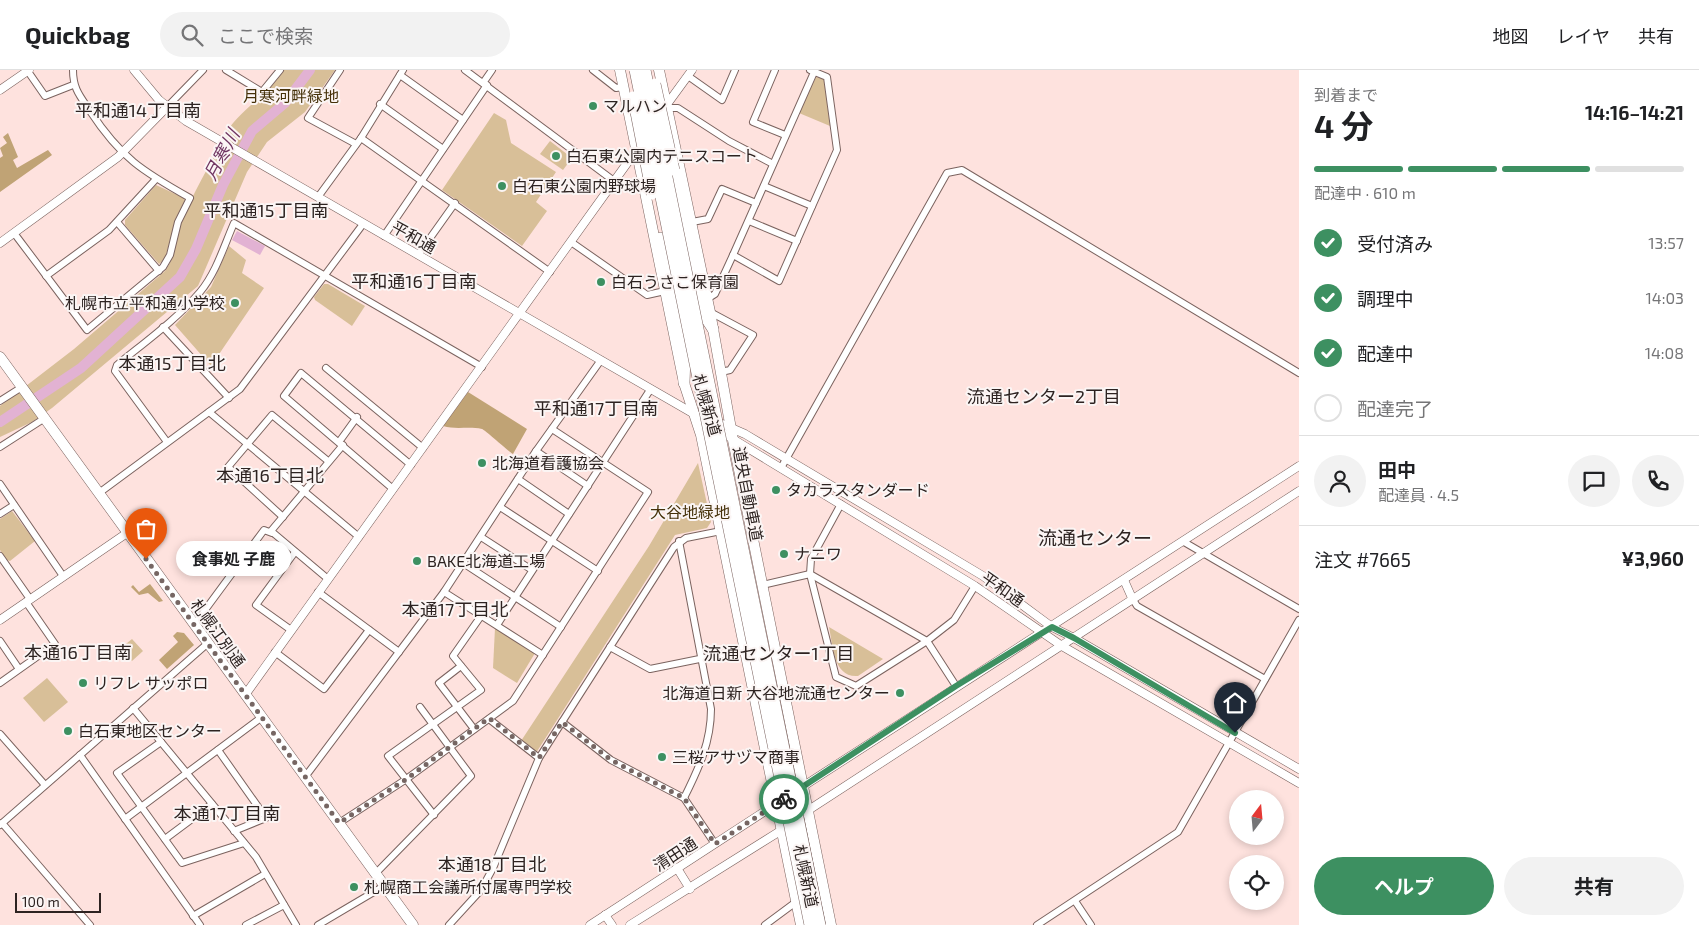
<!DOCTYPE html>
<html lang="ja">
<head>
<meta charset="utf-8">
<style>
  :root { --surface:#fff; --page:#f2f2f2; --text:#202124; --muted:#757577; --line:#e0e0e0; --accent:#3d9061 }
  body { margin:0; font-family:"Exo 2","Noto Sans JP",sans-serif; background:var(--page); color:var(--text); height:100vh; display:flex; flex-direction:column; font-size:19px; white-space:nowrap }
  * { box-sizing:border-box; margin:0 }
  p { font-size:16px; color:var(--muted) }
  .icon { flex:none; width:28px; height:28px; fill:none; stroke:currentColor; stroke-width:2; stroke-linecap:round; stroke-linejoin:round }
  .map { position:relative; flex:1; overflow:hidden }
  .panel { display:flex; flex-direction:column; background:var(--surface); width:400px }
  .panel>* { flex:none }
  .needle { width:32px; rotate:16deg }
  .buttons { position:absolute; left:1229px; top:720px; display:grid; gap:10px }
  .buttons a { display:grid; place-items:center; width:55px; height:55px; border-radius:50%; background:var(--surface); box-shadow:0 2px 8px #0003; font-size:25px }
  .scale { position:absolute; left:15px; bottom:12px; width:86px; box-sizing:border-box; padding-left:5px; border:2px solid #2d2321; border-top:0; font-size:14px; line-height:18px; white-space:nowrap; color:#2d2321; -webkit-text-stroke:4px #fbf5f4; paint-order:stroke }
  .pin { position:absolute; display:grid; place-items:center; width:42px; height:42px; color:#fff; margin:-51px -21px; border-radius:50% 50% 50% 0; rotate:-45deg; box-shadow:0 0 5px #0007 }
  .pin .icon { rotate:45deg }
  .courier { position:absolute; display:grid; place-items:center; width:50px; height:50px; margin:-25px; border:4px solid #3d9061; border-radius:50%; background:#fff; color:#222; box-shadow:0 1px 6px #0007 }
  .bubble { position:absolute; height:35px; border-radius:18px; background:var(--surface); box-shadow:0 2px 8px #0003; font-size:16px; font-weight:700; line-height:35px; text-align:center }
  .head em { font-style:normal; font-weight:700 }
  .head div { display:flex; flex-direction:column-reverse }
  .head { display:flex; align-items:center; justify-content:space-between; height:85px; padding:0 15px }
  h1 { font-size:32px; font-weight:700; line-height:38px }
  .bar { display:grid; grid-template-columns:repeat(4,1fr); gap:8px 5px; align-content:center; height:60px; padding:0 15px }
  .bar i { height:6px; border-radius:4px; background:var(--line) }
  .bar .selected { background:var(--accent) }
  .bar p { grid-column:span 4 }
  .line { display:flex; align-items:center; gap:12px; padding:0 15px; border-top:1px solid var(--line) }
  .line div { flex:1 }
  .round { display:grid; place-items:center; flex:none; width:52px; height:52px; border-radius:26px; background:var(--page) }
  ol { padding:0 15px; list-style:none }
  li { display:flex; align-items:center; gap:15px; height:55px }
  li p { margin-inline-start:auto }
  li .icon { padding:5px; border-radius:50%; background:var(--accent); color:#fff; stroke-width:4 }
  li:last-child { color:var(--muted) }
  li i { width:28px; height:28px; border:2px solid var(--line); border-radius:50% }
  .action { display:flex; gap:10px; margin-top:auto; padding:10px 15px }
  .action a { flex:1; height:58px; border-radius:30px; background:var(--accent); color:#fff; font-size:20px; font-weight:700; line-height:58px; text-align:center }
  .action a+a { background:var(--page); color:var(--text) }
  header { display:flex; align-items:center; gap:30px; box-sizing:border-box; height:70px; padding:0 25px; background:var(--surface); border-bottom:1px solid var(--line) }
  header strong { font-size:24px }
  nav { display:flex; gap:28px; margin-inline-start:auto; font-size:18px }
  .search { width:350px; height:45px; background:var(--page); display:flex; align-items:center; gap:12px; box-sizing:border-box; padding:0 18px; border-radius:28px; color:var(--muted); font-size:19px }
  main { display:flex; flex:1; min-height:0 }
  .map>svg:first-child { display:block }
</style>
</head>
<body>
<header>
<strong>Quickbag</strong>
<div class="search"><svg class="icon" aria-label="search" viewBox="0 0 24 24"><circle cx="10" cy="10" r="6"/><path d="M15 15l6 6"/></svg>ここで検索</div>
<nav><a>地図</a><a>レイヤ</a><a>共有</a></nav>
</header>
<main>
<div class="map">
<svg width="1299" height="855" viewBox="0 0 1299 855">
  <rect width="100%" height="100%" fill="#fee2de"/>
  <!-- green -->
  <g fill="#d8bf98">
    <path d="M284,0H335L305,42L267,72L247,102L198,216L52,338L32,352L0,367V336L74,279L165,201C176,186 175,171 181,154C191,125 211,94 225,65C236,43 268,25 284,0Z"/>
    <path d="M816,7L824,9L830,56L799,43Z"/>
    <path d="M494,43L506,50L511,73L556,102L536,132L547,141L522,176L442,120Z"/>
    <path d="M550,71L572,88L563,100L540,84Z"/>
    <path d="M156,115L184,128L185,131L175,151L165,189L159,194L125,155V150Z"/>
    <path d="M229,176L246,190L242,203L264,218L211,296L175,255L211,217Z"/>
    <path d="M324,214H328L365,236L352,256L315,230L314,227Z"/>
    <path d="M698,393L711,452L707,458L675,465L536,683L521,671L649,476Z"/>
    <path d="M12,441L35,471L10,491L7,490L0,480V449Z"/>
    <path d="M829,557L883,589L858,606C833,608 833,575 829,557Z"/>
    <path d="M495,558L535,583L517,613L493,598Z"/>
    <path d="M132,569L143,581L132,591L121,578Z"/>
    <path d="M47,608L68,632L44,652L23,628Z"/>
  </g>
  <!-- forest -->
  <g fill="#c0a375">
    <path d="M8,63L18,87L13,90L17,98L48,80L52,85L0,122V88L3,86L0,78L7,73L3,67Z"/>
    <path d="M468,322L527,359L513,384C507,380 485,360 482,359C469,356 456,360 443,356Z"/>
    <path d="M150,514L163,531L159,532L148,523L139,525L131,517L133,515L139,522Z"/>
    <path d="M177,562L184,563L194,575L167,599L159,590L178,572L173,566Z"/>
  </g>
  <!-- water -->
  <path fill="#e2b2d3" d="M237,161L265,176L260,185L232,170Z"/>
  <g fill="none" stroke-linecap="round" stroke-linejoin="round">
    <!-- river -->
    <path stroke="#e2b2d3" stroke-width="10" d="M0,352L81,298L180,207L196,179L223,115L252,61L285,33L310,0"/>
    <defs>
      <g id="minor">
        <path d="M27,0L45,26L73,15"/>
        <path d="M226,0L262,22L280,0"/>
        <path d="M340,0L308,48L356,74"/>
        <path d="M465,0L614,111"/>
        <path d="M593,0L616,18L623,17"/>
        <path d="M775,0L753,52L785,65"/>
        <path d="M400,5L463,50"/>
        <path d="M688,6L722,30L735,0"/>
        <path d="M483,13L492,0"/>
        <path d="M380,34L443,79"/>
        <path d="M167,37L203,0"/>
        <path d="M668,38H678L729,71L773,94"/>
        <path d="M361,68L550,202"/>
        <path d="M764,116L812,136"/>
        <path d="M318,127L361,68L403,0"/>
        <path d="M749,151L797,171"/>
        <path d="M117,152L159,201"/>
        <path d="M692,152L708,149L722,119L756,133"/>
        <path d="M14,163L87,260L163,197L170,185L178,152L190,128C142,101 121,88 90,41C80,26 73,19 73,0"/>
        <path d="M384,166L487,15"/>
        <path d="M571,172L647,225L665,221"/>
        <path d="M418,185L455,133"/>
        <path d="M733,185L779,211L837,80L827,7L810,0"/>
        <path d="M46,206L109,160L156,109"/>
        <path d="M707,229L715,224L733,185L815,0"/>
        <path d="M710,242L753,265L730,300L721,302"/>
        <path d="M163,257L229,328"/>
        <path d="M326,298L423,378"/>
        <path d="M0,331L22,317"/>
        <path d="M209,342L359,467"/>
        <path d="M167,372L115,301L117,295C145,272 176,250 200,222C216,203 224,176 234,153L482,297"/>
        <path d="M339,372L357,347"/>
        <path d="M0,377L45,348"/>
        <path d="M536,381L588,416"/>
        <path d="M781,398L947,103L962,100L1299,303"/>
        <path d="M518,409L569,444"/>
        <path d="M0,414L63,506"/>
        <path d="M393,419L284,326L301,303L411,395"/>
        <path d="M99,423L240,319L363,154"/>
        <path d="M841,434L811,489L810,504L836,607L856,616L927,571L954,550L975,516"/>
        <path d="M500,437L598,501"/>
        <path d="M0,444L14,435"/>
        <path d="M283,447L228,397L272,345L328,391"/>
        <path d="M481,467L532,500"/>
        <path d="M679,471L711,639C711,672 699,698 684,728"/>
        <path d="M1184,472L1299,539"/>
        <path d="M0,486L30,529"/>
        <path d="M463,493L561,557"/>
        <path d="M328,509L271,461L343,375"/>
        <path d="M762,515L810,504L927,571L956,616"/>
        <path d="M318,522L399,582"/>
        <path d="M444,522L543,585"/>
        <path d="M1132,528L1137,536L1265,609"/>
        <path d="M194,555L264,460L272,463"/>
        <path d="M497,555L650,320"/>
        <path d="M291,560L256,535L295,482"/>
        <path d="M0,571L19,599"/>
        <path d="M610,577L650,599L744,580"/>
        <path d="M275,582L324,619L369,560"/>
        <path d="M461,596L439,613L474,659"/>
        <path d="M0,613L55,574L26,532"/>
        <path d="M133,638L256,787L296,855"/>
        <path d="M489,649L539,688"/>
        <path d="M562,652L611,690L684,728L715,774"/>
        <path d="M0,664L45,715"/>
        <path d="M161,672L117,703L182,793L244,773"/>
        <path d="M218,680L266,748L234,761"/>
        <path d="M80,685L200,855"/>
        <path d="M305,707L444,522L536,381L601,290"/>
        <path d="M434,745L388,686L481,620L453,586L481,546"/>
        <path d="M125,749L262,647"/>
        <path d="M2,753L90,855"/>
        <path d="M339,753L405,710L513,631L648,422L552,359"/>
        <path d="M0,755L207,574"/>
        <path d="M165,769L212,734"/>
        <path d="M376,803L471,706L420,637"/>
        <path d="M1075,831L1091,855"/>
        <path d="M193,846L265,804"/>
        <path d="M246,855L284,835"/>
        <path d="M318,855L384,816"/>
        <path d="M449,855L481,820L493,798L539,688L674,477L686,468L721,461"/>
        <path d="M765,855L796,832"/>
        <path d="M1037,855L1178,762L1299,550"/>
      </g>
      <g id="tertiary">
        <path d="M134,0L159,30L186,51L696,345"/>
        <path d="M0,20L29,0"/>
        <path d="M665,37L692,0"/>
        <path d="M0,173L118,87L167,37"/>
        <path d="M715,351L745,364L983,506L1052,557L1074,568L1299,699"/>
        <path d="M718,360L975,516L1062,576L1299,713"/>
        <path d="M1124,510L1132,528"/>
        <path d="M0,550L127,463"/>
        <path d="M245,625L638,78"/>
        <path d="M799,719L1299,396"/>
        <path d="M804,743L1299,421"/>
        <path d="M677,798L690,819"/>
        <path d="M605,845L612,855"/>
        <path d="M590,855L779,732"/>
        <path d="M630,855L785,758"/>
      </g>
      <g id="trunk">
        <path d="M620,0L684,313L701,365L801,855"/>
        <path d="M659,0L710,242L733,370L831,855"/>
        <path d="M0,287L413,855"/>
      </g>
      <g id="motorway">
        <path d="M674,100L702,242L713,259"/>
        <path d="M661,168L685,286L684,313"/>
      </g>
    </defs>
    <!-- minor casing -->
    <use href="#minor" stroke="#7b635f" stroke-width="8"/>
    <!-- tertiary casing -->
    <use href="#tertiary" stroke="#7b635f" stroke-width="9"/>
    <!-- trunk casing -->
    <use href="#trunk" stroke="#7b635f" stroke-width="11"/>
    <!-- motorway casing -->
    <use href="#motorway" stroke="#7b635f" stroke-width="12"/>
    <!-- minor -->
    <use href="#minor" stroke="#fff" stroke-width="6"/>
    <!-- tertiary -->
    <use href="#tertiary" stroke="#fff" stroke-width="8"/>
    <!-- trunk -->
    <use href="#trunk" stroke="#fff" stroke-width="10"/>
    <!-- motorway -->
    <use href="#motorway" stroke="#fff" stroke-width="11"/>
    <defs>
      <g id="motorway-bridge">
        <path d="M635,0L810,855"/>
        <path d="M645,0L820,855"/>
        <path d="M655,14L674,100"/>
        <path d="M633,27L652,124"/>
      </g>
    </defs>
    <!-- motorway-bridge casing -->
    <use href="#motorway-bridge" stroke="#7b635f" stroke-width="12" stroke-linecap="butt"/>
    <!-- motorway-bridge -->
    <use href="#motorway-bridge" stroke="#fff" stroke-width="11"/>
  </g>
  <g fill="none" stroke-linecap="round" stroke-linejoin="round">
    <!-- done -->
    <path stroke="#766663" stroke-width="5" stroke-dasharray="0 9" d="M146,489L339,753L405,710L489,648L539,688L562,652L611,690L684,728L715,774L784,729"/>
    <!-- route -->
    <path stroke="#3d9061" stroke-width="6" d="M784,729L956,616L1052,557L1074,568L1235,663"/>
  </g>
  <!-- markers -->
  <g fill="#3d9061" stroke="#fbf5f4" stroke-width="2">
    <circle cx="593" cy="36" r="5"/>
    <circle cx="556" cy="86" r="5"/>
    <circle cx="502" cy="116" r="5"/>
    <circle cx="601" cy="212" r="5"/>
    <circle cx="235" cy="233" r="5"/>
    <circle cx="482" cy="393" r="5"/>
    <circle cx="776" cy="420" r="5"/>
    <circle cx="784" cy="484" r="5"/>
    <circle cx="417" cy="491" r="5"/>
    <circle cx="83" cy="613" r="5"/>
    <circle cx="900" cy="623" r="5"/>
    <circle cx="68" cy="661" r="5"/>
    <circle cx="662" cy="687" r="5"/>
    <circle cx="354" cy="817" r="5"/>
  </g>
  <g text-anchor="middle" stroke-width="4" stroke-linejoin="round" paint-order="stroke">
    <!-- park labels -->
    <g font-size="16" fill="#453109" stroke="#fbf5f4">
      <text x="291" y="32">月寒河畔緑地</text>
      <text x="690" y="448">大谷地緑地</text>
    </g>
    <!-- poi labels -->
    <g font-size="16" fill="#2d2321" stroke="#fbf5f4" text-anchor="start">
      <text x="603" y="42">マルハン</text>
      <text x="566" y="92">白石東公園内テニスコート</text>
      <text x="512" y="122">白石東公園内野球場</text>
      <text x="611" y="218">白石うさこ保育園</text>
      <text x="225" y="239" text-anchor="end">札幌市立平和通小学校</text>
      <text x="492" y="399">北海道看護協会</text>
      <text x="786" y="426">タカラスタンダード</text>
      <text x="794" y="490">ナニワ</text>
      <text x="427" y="497">BAKE北海道工場</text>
      <text x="93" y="619">リフレ サッポロ</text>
      <text x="890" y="629" text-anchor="end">北海道日新 大谷地流通センター</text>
      <text x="78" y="667">白石東地区センター</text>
      <text x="672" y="693">三桜アサヅマ商事</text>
      <text x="364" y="823">札幌商工会議所付属専門学校</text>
    </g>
    <!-- street labels -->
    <g font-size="16" fill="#2d2321" stroke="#fbf5f4">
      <text transform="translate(414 167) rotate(29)" y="6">平和通</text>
      <text transform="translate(707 335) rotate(74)" y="6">札幌新道</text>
      <text transform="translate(748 424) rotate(79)" y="6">道央自動車道</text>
      <text transform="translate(1003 519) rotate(35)" y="6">平和通</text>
      <text transform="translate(218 563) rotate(54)" y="6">札幌江別通</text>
      <text transform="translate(675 784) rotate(-33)" y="6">清田通</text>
      <text transform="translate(806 806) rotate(78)" y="6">札幌新道</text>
    </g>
    <!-- neighbourhood labels -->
    <g font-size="18" fill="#2d2321" stroke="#fbf5f4">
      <text x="138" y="47">平和通14丁目南</text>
      <text x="266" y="147">平和通15丁目南</text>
      <text x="414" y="218">平和通16丁目南</text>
      <text x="172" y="300">本通15丁目北</text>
      <text x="1044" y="333">流通センター2丁目</text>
      <text x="596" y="345">平和通17丁目南</text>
      <text x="270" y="412">本通16丁目北</text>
      <text x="455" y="546">本通17丁目北</text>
      <text x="78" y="589">本通16丁目南</text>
      <text x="779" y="590">流通センター1丁目</text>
      <text x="227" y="750">本通17丁目南</text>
      <text x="492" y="801">本通18丁目北</text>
    </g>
    <!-- water labels -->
    <g font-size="18" font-style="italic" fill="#703662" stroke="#fbf5f4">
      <text transform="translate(222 85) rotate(-62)" y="6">月寒川</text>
    </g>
    <!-- quarter labels -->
    <g font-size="19" fill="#2d2321" stroke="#fbf5f4">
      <text x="1095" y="475">流通センター</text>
    </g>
  </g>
</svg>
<div class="buttons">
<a><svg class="needle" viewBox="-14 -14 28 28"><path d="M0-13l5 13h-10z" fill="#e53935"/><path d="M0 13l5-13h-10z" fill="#757577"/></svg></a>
<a><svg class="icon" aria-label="locate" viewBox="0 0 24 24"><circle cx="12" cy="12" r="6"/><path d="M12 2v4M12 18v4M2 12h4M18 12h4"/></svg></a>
</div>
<div class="scale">100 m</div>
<div class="pin" style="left:146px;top:489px;background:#ea580c"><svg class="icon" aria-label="bag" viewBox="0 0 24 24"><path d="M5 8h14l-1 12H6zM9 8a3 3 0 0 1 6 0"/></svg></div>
<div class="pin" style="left:1235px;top:663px;background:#1f2937"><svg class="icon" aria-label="home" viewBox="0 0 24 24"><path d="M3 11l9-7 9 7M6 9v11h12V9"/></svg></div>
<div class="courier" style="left:784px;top:729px"><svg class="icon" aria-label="bike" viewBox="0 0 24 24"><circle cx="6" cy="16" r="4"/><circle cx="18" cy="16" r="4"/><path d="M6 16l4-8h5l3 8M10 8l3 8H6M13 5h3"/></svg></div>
<div class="bubble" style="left:176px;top:471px;width:115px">食事処 子鹿</div>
</div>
<section class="panel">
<div class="head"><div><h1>4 分</h1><p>到着まで</p></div><em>14:16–14:21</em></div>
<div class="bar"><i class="selected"></i><i class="selected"></i><i class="selected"></i><i></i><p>配達中 · 610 m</p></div>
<ol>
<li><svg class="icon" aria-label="check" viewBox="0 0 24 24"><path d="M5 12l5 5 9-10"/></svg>受付済み<p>13:57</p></li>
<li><svg class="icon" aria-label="check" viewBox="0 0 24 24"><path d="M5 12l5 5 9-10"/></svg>調理中<p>14:03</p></li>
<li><svg class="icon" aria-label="check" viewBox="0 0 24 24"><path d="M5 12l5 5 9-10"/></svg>配達中<p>14:08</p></li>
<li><i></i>配達完了</li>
</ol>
<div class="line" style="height:90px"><a class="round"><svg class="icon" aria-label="person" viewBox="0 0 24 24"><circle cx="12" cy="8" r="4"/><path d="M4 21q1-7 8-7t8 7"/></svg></a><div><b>田中</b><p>配達員 · 4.5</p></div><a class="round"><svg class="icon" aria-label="chat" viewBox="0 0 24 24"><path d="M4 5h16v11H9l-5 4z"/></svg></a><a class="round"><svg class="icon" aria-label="phone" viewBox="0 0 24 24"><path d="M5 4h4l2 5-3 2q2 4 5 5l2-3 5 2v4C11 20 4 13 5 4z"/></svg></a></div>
<div class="line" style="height:65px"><div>注文 #7665</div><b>¥3,960</b></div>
<div class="action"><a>ヘルプ</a><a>共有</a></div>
</section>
</main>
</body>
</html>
